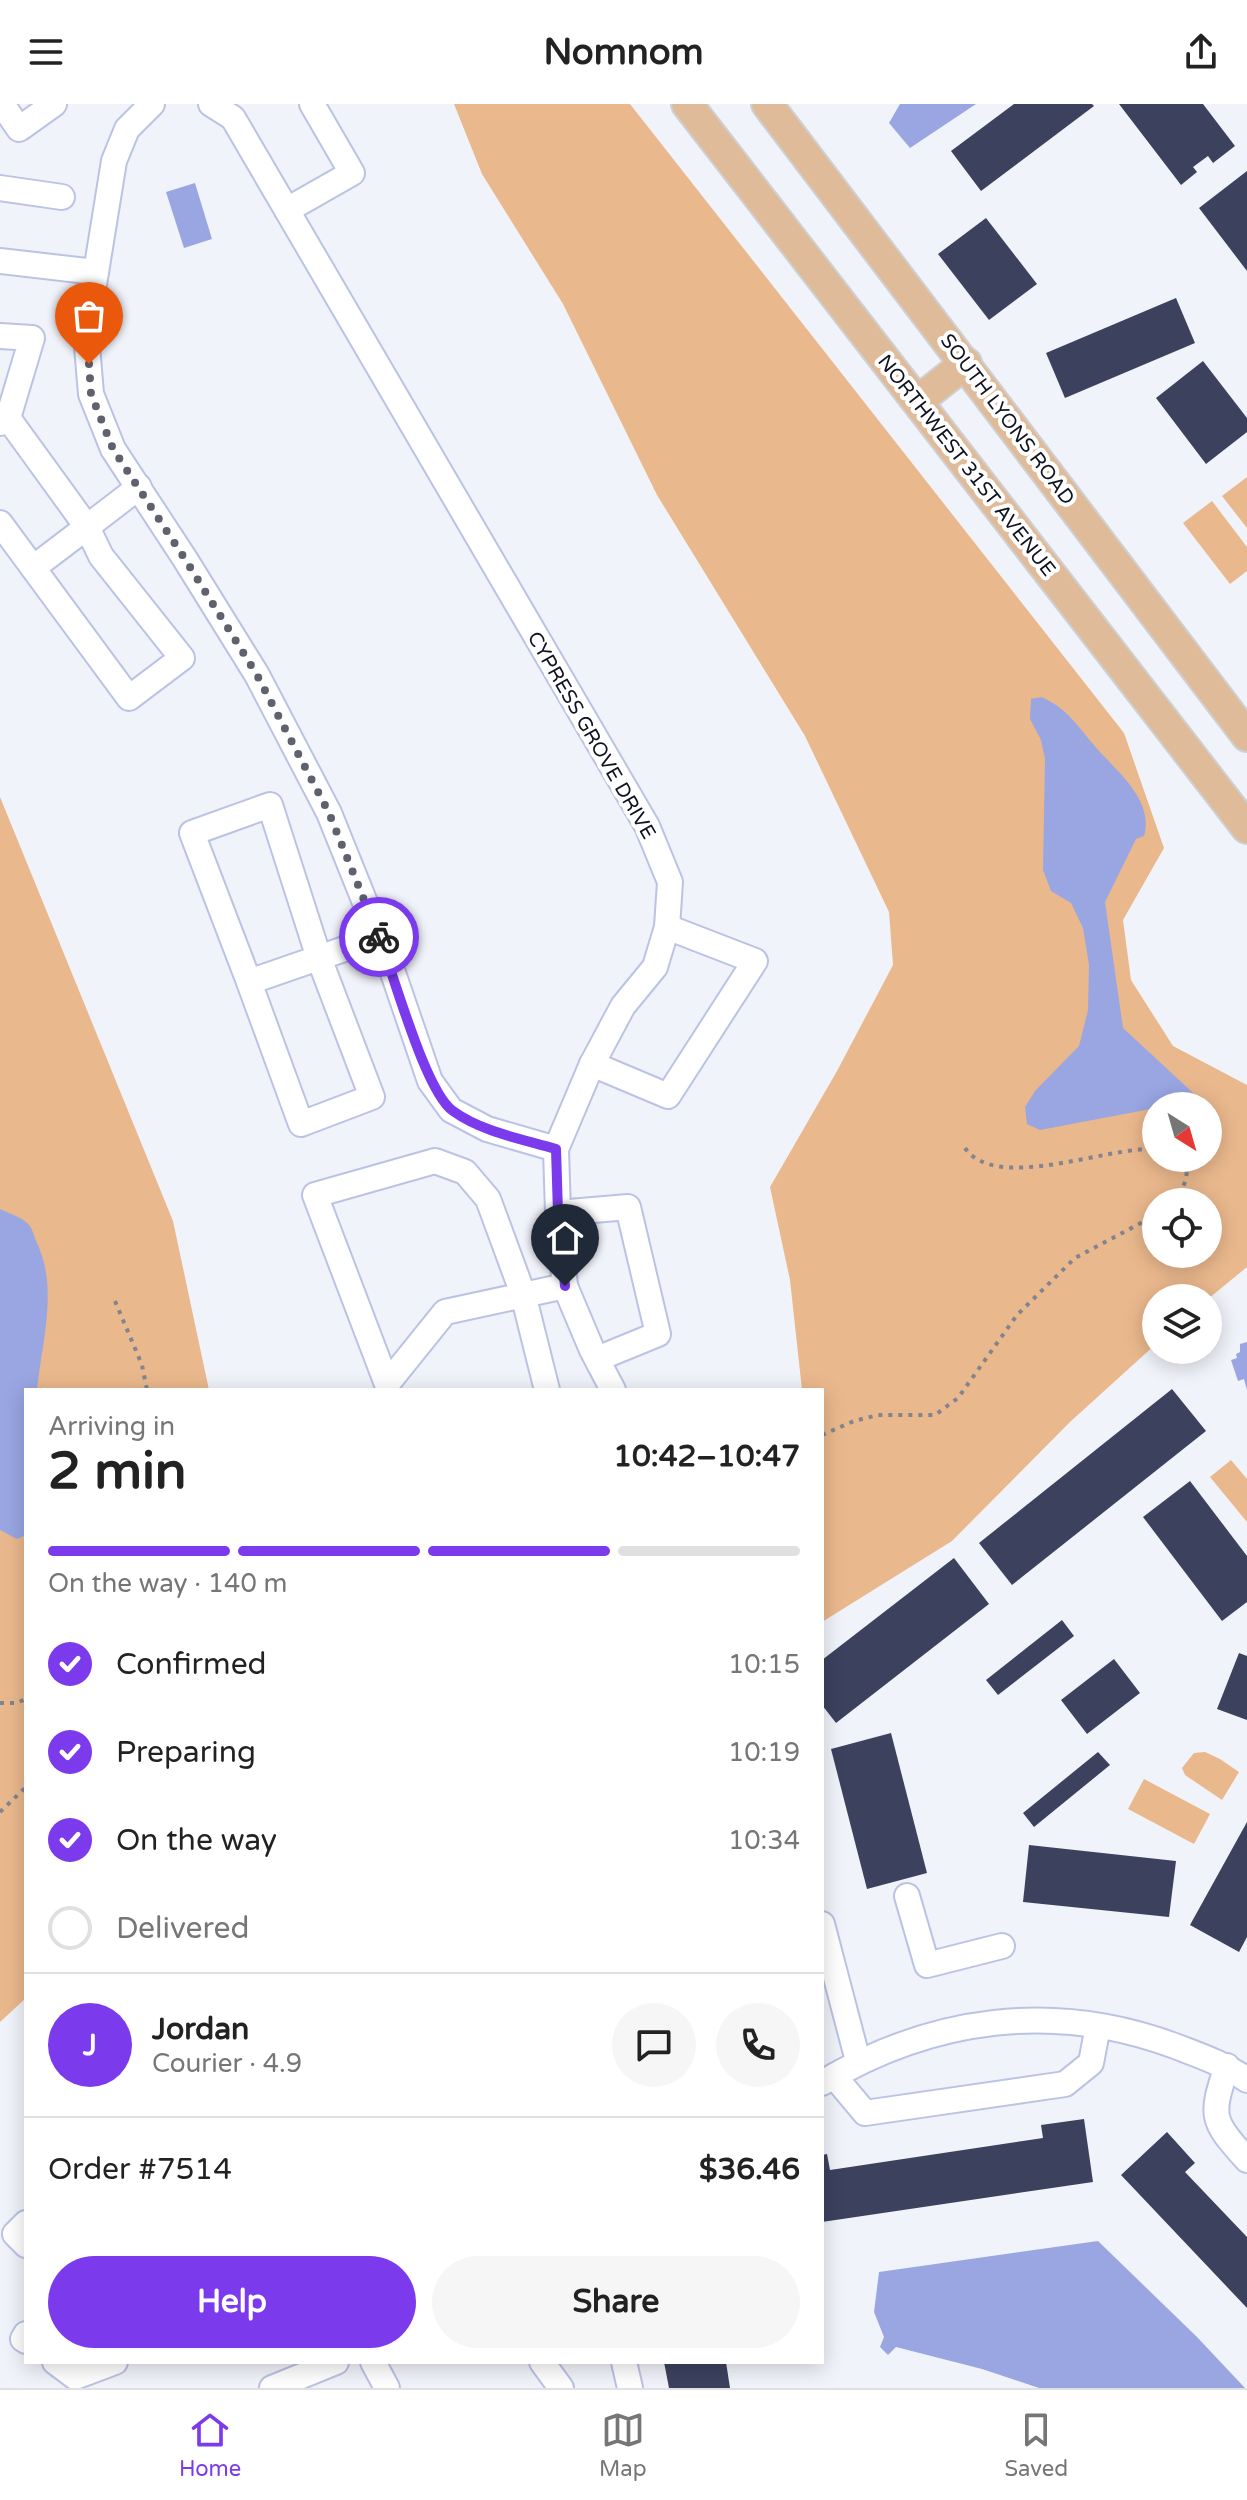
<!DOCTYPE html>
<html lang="en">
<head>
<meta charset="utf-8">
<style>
  :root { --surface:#fff; --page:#f6f6f6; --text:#222; --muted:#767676; --line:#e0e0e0; --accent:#7c3aed }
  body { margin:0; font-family:"Varela Round",sans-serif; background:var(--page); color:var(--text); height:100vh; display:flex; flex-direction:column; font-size:30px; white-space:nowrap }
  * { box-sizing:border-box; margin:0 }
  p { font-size:26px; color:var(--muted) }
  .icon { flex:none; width:44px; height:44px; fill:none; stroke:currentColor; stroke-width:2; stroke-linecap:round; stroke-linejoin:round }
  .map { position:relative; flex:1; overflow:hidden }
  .sheet { position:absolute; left:24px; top:1284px; width:800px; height:976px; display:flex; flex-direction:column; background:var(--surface); border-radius:0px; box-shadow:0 4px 20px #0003 }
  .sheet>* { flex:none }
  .needle { width:52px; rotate:143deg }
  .fabs { position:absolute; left:1142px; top:988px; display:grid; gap:16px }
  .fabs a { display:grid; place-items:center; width:80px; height:80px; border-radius:50%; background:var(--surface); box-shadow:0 4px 20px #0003; font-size:40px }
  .pin { position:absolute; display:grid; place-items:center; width:68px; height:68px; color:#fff; margin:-82px -34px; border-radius:50% 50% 50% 0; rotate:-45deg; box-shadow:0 0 8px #0007 }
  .pin .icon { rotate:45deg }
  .courier { position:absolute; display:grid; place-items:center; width:80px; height:80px; margin:-40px; border:6px solid #7c3aed; border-radius:50%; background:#fff; color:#222; box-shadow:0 2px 10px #0007 }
  .summary em { font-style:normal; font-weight:700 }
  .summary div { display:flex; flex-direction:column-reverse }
  .summary { display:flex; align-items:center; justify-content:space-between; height:136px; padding:0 24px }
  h1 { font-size:52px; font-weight:700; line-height:60px }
  .bar { display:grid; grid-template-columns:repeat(4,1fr); gap:12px 8px; align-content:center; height:96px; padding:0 24px }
  .bar i { height:10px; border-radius:6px; background:var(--line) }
  .bar .selected { background:var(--accent) }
  .bar p { grid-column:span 4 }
  .line { display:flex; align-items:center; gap:20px; padding:0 24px; border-top:2px solid var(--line) }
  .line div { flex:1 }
  .round { display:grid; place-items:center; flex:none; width:84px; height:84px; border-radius:42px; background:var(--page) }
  ol { padding:0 24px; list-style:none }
  li { display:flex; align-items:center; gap:24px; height:88px }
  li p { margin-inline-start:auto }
  li .icon { padding:8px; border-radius:50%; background:var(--accent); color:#fff; stroke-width:4 }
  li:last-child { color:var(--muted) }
  li i { width:44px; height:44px; border:4px solid var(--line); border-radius:50% }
  .primary-button { display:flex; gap:16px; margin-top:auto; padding:16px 24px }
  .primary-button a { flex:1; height:92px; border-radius:48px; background:var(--accent); color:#fff; font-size:32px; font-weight:700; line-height:92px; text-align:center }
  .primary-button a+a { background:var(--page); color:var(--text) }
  header { display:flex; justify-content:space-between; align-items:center; height:104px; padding:0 24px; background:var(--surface); font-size:36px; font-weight:700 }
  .dock { display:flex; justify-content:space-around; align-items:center; height:112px; border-top:2px solid var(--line); background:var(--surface); font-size:22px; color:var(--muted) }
  .dock a { display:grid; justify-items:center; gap:4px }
  .dock .selected { color:var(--accent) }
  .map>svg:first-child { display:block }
</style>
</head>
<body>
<header><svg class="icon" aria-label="menu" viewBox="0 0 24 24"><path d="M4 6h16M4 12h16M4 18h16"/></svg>Nomnom<svg class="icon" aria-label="share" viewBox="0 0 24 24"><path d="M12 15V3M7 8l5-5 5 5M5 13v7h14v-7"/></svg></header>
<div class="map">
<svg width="1247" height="2284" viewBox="0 0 1247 2284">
  <rect width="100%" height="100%" fill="#f1f3fa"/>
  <!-- green -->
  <g fill="#eab88d" fill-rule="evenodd">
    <path d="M454,0H630L1124,629L1164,744L1123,816L1131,876L1173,942L1247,981V1163L1208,1195L1156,1194V1240L1070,1318L952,1437L822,1518V1286H802L790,1176L770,1083L837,967L893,861L889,808L805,632L657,391L563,200L482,70ZM1156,1002H1208V1054H1156ZM1156,1098H1208V1150H1156Z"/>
    <path d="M1247,373V424L1222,392Z"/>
    <path d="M1212,397L1247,443V467L1230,480L1183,419Z"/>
    <path d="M0,693L173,1117L209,1286H26V1894L0,1918Z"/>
    <path d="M1231,1356L1247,1375V1418L1210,1373Z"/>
    <path d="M1205,1648L1220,1655L1239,1668L1222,1696L1185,1671L1182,1664L1194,1649Z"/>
    <path d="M1144,1675L1210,1710L1194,1740L1128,1705Z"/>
  </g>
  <!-- water -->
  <g fill="#99a6e2">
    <path d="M900,0H976L910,44L889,19Z"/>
    <path d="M195,79L212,135L184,144L166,88Z"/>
    <path d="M1042,593C1071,607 1079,625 1100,648C1120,670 1154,698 1144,732L1136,735L1105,798L1123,924L1191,987L1202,1002H1156V1004L1040,1026L1027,1020L1025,1003L1035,987L1079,942L1088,906L1089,861L1083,824L1071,799L1051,787L1043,766L1045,655L1041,636L1030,615L1031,595Z"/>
    <path d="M0,1105C8,1109 22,1113 28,1120C32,1123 34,1132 36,1137C59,1183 42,1237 37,1286H26V1431L17,1435L0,1426Z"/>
    <path d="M1247,1238V1286L1244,1275L1238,1277L1231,1256L1237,1254L1236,1250L1240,1248V1240Z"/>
    <path d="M1098,2137L1197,2233L1245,2284H1039L982,2265L896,2243L888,2251L880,2243L884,2233L874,2208L879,2168Z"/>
  </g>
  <!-- building -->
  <g fill="#3c425e">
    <path d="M1014,0H1092L1094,2L981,87L951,47Z"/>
    <path d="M1119,0H1203L1235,42L1213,59L1208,52L1193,63L1197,68L1181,81Z"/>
    <path d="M1247,67V167L1199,104Z"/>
    <path d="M986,114L1037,180L989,216L938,150Z"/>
    <path d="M1176,194L1195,239L1065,294L1046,249Z"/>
    <path d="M1203,257L1247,314V328L1206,360L1156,294Z"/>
    <path d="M1172,1285L1206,1327L1012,1481L979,1439Z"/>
    <path d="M1190,1377L1247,1452V1498L1222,1517L1143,1413Z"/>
    <path d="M954,1454L989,1500L836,1619L822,1601V1556Z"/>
    <path d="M1062,1516L1074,1532L998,1591L986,1576Z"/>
    <path d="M1239,1549L1247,1552V1616L1217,1605Z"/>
    <path d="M1114,1555L1140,1589L1087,1630L1061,1596Z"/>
    <path d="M891,1629L927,1769L867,1785L831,1645Z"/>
    <path d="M1098,1648L1110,1661L1034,1723L1023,1709Z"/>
    <path d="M1247,1718V1833L1239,1848L1190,1821Z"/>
    <path d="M1029,1741L1176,1757L1169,1813L1023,1798Z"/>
    <path d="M1084,2015L1093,2078L822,2118V2051L827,2050L830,2066L1043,2034L1041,2021Z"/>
    <path d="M1167,2028L1195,2059L1185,2068L1247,2133V2204L1121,2071Z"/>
    <path d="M664,2258H726L730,2284H669Z"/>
  </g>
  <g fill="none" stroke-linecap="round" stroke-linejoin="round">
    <defs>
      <g id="minor">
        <path d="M2,0L19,25L54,0"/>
        <path d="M152,0L127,25L114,57L86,230L91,290L113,345L185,455L257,571L329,709L391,863L430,977L451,1006L487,1025L556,1045"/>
        <path d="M211,0L233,14L647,722L670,778L667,823L655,863L623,902L592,960L556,1045L558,1109L565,1182L592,1246L613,1286"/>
        <path d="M0,84L62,93"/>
        <path d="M287,106L352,69L312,0"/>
        <path d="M0,157L96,168"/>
        <path d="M0,232L32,234L8,314L0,319"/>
        <path d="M8,314L87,423L139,383"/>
        <path d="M0,419L129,594L182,554L101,452L87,423L33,464"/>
        <path d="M249,878L301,1020L372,993L319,854L270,701L192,729L249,878L379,833"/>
        <path d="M592,960L668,992L755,857L667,823"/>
        <path d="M558,1109L628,1103L658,1230L597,1255"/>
        <path d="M547,1286L523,1190L488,1095L465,1068L435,1057L315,1091L387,1280L445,1208L565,1182"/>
        <path d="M907,1792L927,1861L1002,1842"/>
        <path d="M822,1820L858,1957"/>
        <path d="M1227,1962C1210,2013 1211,2016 1247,2056"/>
        <path d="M834,1972L865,2009L1065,1980L1091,1959L1098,1922"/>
        <path d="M822,1979C932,1913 1054,1897 1175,1942C1201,1952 1225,1960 1247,1976"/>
        <path d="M26,2119L15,2130L26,2141"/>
        <path d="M26,2230L23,2235L26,2237"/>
        <path d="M55,2258L75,2273L115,2258"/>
        <path d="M373,2258L387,2284"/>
        <path d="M542,2258L561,2284"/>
        <path d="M624,2258L630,2284"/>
        <path d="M272,2284L336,2258"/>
      </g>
      <g id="major">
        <path d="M687,0L1247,724"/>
        <path d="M767,0L1247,632"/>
        <path d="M918,297L966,259"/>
      </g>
    </defs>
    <!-- minor casing -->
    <use href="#minor" stroke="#bbc3e4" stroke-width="28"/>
    <!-- major casing -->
    <use href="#major" stroke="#cfd0d2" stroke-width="34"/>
    <!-- path -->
    <g stroke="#82848e" stroke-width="4" stroke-dasharray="4 6" stroke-linecap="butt">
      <path d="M965,1044C996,1089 1108,1042 1156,1045"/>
      <path d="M1172,1098C1184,1084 1192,1071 1182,1054"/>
      <path d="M115,1197L142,1261L147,1286"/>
      <path d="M822,1331L854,1317L878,1311H935L958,1294L1017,1211L1075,1154L1156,1111"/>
      <path d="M0,1599H16L26,1595"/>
      <path d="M0,1708L26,1683"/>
    </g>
    <!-- minor -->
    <use href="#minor" stroke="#fff" stroke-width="24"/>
    <!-- major -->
    <use href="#major" stroke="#dfbb9a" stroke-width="30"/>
  </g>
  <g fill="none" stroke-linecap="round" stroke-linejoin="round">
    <!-- done -->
    <path stroke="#5f616c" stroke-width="8" stroke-dasharray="0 14.4" d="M89,260L91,290L113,345L185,455L257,571L329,709L379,833"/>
    <!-- route -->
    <path stroke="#7c3aed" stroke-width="10" d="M379,833C394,871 425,987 453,1007C482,1028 522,1035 556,1045L558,1109L565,1182"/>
  </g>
  <g text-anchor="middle" stroke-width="8" stroke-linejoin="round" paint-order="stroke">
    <!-- street labels -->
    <g font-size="20" fill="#10131f" stroke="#fff">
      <text transform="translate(1008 315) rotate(53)" y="7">SOUTH LYONS ROAD</text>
      <text transform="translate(967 361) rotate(52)" y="7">NORTHWEST 31ST AVENUE</text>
      <text transform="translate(592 631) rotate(60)" y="7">CYPRESS GROVE DRIVE</text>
    </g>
  </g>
</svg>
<div class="fabs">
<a><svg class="needle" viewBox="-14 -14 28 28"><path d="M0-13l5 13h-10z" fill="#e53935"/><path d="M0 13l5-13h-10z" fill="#767676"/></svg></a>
<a><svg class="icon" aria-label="locate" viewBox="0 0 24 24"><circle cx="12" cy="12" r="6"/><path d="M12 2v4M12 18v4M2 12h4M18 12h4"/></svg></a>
<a><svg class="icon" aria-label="layers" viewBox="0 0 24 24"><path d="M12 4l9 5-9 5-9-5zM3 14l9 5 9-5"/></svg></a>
</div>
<div class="pin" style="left:89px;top:260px;background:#ea580c"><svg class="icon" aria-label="bag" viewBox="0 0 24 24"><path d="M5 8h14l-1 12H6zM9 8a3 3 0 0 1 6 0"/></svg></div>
<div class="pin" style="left:565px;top:1182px;background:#1f2937"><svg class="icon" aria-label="home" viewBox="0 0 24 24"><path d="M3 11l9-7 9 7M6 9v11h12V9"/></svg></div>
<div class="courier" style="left:379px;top:833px"><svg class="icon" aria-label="bike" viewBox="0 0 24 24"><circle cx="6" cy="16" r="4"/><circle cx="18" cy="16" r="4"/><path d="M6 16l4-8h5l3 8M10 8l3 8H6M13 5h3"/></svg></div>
<section class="sheet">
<div class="summary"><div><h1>2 min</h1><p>Arriving in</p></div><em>10:42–10:47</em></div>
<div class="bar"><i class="selected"></i><i class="selected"></i><i class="selected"></i><i></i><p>On the way · 140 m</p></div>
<ol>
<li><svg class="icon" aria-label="check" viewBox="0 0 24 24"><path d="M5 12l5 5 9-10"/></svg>Confirmed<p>10:15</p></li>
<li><svg class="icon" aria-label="check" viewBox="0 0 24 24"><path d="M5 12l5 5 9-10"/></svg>Preparing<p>10:19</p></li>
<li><svg class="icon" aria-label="check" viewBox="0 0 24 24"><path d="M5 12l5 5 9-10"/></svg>On the way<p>10:34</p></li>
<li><i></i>Delivered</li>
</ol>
<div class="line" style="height:144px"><b class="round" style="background:var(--accent);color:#fff">J</b><div><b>Jordan</b><p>Courier · 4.9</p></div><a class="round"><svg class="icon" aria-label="chat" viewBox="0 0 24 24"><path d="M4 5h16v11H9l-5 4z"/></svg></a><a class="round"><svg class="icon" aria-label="phone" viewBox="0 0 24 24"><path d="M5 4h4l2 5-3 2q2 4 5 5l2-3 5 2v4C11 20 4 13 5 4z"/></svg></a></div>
<div class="line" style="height:104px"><div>Order #7514</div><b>$36.46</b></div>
<div class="primary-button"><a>Help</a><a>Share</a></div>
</section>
</div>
<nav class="dock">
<a class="selected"><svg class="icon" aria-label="home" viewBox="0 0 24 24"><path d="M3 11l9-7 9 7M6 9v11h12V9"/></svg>Home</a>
<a><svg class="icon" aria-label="map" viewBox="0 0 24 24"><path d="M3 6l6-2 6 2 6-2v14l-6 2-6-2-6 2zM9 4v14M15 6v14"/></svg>Map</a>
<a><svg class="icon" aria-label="saved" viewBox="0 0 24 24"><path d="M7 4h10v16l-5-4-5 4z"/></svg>Saved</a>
</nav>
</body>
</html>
